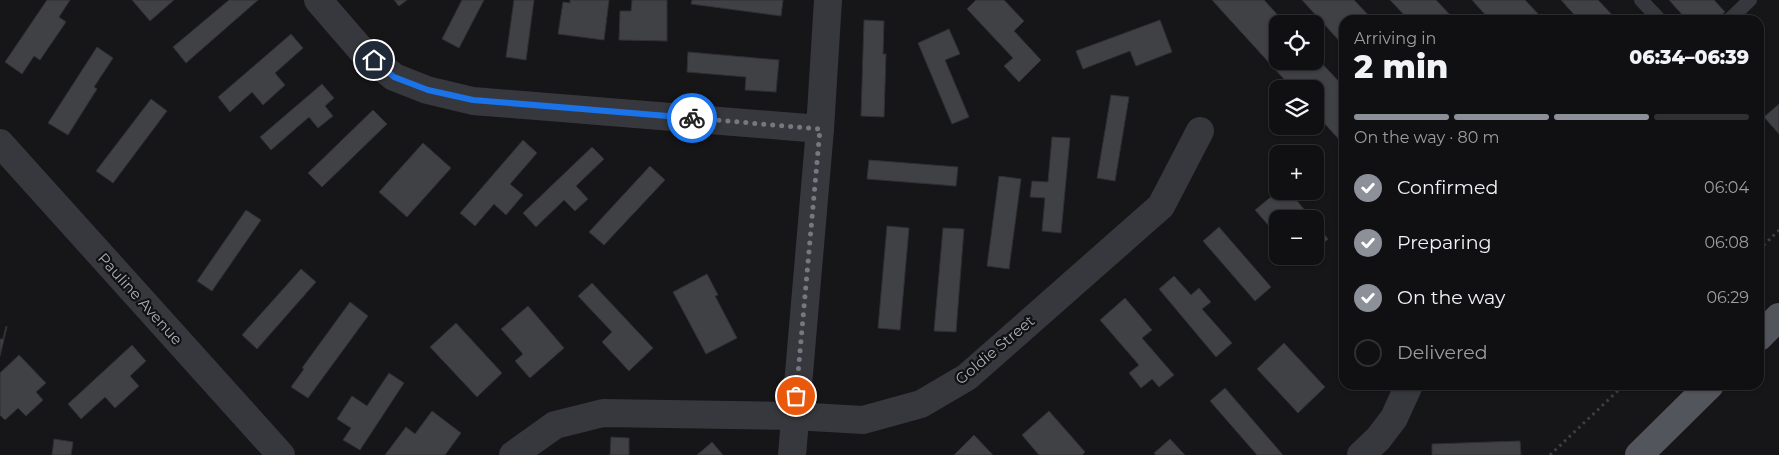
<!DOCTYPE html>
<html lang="en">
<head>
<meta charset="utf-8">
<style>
  :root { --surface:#101012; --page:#1e1e20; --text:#f1f3f6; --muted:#9c9d9f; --line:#303032; --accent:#8c9099 }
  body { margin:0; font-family:Montserrat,sans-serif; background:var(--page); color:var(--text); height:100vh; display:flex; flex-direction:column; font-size:19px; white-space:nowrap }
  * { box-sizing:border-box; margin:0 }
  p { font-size:16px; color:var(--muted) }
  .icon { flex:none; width:28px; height:28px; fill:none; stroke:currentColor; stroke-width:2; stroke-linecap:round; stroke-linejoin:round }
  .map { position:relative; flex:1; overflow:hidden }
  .sheet { position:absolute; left:1339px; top:15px; width:425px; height:375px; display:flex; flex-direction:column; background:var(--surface); border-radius:15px; box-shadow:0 1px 4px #0004,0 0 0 1px var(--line) }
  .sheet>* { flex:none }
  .tools { position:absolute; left:1269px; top:15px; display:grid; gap:10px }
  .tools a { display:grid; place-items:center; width:55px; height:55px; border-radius:10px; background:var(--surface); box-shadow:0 1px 4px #0004,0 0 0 1px var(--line); font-size:25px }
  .pin { position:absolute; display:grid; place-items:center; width:42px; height:42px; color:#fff; margin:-21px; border:2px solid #fff; border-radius:50%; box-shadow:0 1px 5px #0007 }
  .courier { position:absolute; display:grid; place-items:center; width:50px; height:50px; margin:-25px; border:4px solid #1a73e8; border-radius:50%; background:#fff; color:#222; box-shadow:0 1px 6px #0007 }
  .head em { font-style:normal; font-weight:800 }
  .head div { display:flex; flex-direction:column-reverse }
  .head { display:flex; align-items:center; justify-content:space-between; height:85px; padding:0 15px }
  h1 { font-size:32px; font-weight:800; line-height:38px }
  .bar { display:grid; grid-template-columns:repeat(4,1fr); gap:8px 5px; align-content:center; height:60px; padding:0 15px }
  .bar i { height:6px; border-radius:4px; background:var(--line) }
  .bar .current { background:var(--accent) }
  .bar p { grid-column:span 4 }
  ol { padding:0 15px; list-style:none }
  li { display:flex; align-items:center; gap:15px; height:55px }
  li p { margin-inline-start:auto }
  li .icon { padding:5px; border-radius:50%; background:var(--accent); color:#fff; stroke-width:4 }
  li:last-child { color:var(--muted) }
  li i { width:28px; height:28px; border:2px solid var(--line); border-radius:50% }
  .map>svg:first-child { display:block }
</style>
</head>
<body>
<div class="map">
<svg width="1779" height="455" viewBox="0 0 1779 455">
  <rect width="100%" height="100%" fill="#161618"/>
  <!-- building -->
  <g fill="#404145" stroke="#303034">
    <path d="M47,0H70L59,17L66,22L40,60L34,56L22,74L5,62Z"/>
    <path d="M132,0H174L150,21Z"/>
    <path d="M229,0H258L186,63L173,47Z"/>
    <path d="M394,0H407L399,6Z"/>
    <path d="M462,0H484L459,48L442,39Z"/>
    <path d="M514,0H534L526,60L506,57Z"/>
    <path d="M570,0H609L604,40L558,34L563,2L570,3Z"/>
    <path d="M632,0H667V41L619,40L620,11H631Z"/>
    <path d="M692,0H783L781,16L691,4Z"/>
    <path d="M976,0H1004L1024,21L1014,31L1041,60L1019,82L1004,66L1013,58L967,9Z"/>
    <path d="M1212,0H1264L1286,24H1278V61H1315V56L1344,87V145L1315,113V89H1293Z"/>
    <path d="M1302,0H1354L1373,20H1344V46Z"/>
    <path d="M1390,0H1436L1455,20H1409Z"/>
    <path d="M1472,0H1525L1544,20H1490Z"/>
    <path d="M1561,0H1598L1617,20H1579Z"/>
    <path d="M1669,0H1714L1725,12L1716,20H1687Z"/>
    <path d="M864,20L884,21L883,54H886L884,117L861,116Z"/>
    <path d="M1160,20L1172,52L1136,66L1130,51L1083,69L1076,51Z"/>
    <path d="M949,29L960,54L945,60L969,117L952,124L918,43Z"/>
    <path d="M291,34L303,48L275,73L285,85L263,105L252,92L230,112L218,97Z"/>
    <path d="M97,47L113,58L94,87L97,89L68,135L48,123Z"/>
    <path d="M688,52L779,60L776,92L745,90L746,77L687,72Z"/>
    <path d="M322,84L334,98L325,106L333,116L318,128L309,117L271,150L260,137Z"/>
    <path d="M1111,95L1129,97L1115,181L1097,178Z"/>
    <path d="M151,99L167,111L113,183L96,171Z"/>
    <path d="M1779,104V134L1764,117Z"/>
    <path d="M373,110L387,124L322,187L308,173Z"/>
    <path d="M1052,137L1070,138L1061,233L1042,231L1045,198L1030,197L1032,181L1048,182Z"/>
    <path d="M523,140L537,153L510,184L523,195L506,215L494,204L475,226L460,213Z"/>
    <path d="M423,143L451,168L407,217L379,192Z"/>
    <path d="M592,147L604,159L576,186L588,199L575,211L564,200L536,227L523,213Z"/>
    <path d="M869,160L958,167L956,186L867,179Z"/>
    <path d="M650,166L665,180L604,245L589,232Z"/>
    <path d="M999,176L1021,179L1009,269L987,266Z"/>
    <path d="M1278,191H1289L1312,219H1278V236L1255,210Z"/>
    <path d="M246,210L261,220L212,291L197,281Z"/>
    <path d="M1315,223L1328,239L1315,250Z"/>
    <path d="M887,226L909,228L900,330L878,328Z"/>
    <path d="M1219,227L1271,287L1255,301L1203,241Z"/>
    <path d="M943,228L964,229L956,332L934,331Z"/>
    <path d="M1294,256H1308L1300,263Z"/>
    <path d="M301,269L316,282L257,349L242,335Z"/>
    <path d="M707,274L718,295L715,296L737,338L706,354L673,292Z"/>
    <path d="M1174,276L1191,295L1199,288L1211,302L1202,309L1232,343L1216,357L1159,289Z"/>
    <path d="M592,283L653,348L629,371L602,342L612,332L578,296Z"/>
    <path d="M1125,298L1152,330L1142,338L1174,375L1159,387L1152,379L1141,388L1129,373L1139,365L1100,320Z"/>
    <path d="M350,302L368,316L308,398L291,387L304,369L302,368Z"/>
    <path d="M528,306L564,348L530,378L515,361L523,354L501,329Z"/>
    <path d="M456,323L502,373L477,397L430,347Z"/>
    <path d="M6,326L7,327L0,356V339H3Z"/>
    <path d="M1284,343L1325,387L1298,413L1257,369Z"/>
    <path d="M132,345L146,361L130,376L139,386L115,408L105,397L81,419L68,404Z"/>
    <path d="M19,355L46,383L36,392L43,400L26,416L18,408L5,420L0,415V373Z"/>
    <path d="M389,373L404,383L360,450L343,440L351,428L337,419L352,396L367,406Z"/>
    <path d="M1225,388L1283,455H1257L1210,401Z"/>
    <path d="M432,411L461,433L445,455H385L406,427L415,434Z"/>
    <path d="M1049,411L1085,452L1082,455H1039L1022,435Z"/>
    <path d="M974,435L993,455H954Z"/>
    <path d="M611,437L629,438V455H610Z"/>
    <path d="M54,439L73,442L71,455H52Z"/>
    <path d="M1170,439L1185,455H1156L1154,453Z"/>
    <path d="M1520,441L1521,455H1432V444Z"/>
    <path d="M712,442L723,455H697Z"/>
  </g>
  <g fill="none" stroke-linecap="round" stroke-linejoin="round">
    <!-- path -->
    <g stroke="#3d3f44" stroke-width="3" stroke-dasharray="2.5 4" stroke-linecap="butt">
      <path d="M1759,250L1779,230"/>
      <path d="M1550,455L1624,385"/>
    </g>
    <!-- lane -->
    <g stroke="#37383d" stroke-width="14">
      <path d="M1641,0L1660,20"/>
      <path d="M1729,20L1750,0"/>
    </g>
    <!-- street -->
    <g stroke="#37383d" stroke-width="28">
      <path d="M318,0L363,52L394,77L427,90L473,101L820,129"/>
      <path d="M0,143L281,455"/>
      <path d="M513,455L555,425L603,413L794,416L863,420L921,404L967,377L1161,206L1200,131"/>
      <path d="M792,455L820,129L828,0"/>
      <path d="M1361,455L1378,439L1394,418L1409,385"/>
    </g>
    <!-- primary -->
    <g stroke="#53555c" stroke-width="28">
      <path d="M1759,337L1779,317"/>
      <path d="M1639,455L1710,385"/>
    </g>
  </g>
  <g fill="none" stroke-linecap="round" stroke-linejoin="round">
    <!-- done -->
    <path stroke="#757880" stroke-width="5" stroke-dasharray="0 9" d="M692,118L820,129L796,396"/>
    <!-- route -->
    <path stroke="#1a73e8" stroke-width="6" d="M374,60L394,77L428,90L473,100L692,118"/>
  </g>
  <g text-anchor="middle" stroke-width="4.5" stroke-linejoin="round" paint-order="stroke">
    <!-- street labels -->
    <g font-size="15" fill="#a8adb8" stroke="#111113">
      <text transform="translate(140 299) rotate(48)" y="5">Pauline Avenue</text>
      <text transform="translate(995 350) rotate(-40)" y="5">Goldie Street</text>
    </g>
  </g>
</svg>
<div class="tools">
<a><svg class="icon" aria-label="locate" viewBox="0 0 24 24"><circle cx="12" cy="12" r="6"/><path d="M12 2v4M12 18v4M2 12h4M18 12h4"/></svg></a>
<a><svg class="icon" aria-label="layers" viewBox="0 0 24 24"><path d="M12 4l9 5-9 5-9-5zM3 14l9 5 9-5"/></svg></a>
<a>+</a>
<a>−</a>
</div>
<div class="pin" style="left:796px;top:396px;background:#ea580c"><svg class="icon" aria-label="bag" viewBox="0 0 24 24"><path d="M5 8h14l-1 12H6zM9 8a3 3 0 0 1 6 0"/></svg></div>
<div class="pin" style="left:374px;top:60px;background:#1f2937"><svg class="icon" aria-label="home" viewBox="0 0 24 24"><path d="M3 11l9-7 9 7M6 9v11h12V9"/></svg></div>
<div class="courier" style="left:692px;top:118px"><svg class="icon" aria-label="bike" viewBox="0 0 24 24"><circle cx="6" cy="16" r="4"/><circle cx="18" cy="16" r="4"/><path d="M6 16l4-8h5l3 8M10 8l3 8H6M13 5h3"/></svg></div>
<section class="sheet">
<div class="head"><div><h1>2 min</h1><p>Arriving in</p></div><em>06:34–06:39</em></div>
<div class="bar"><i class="current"></i><i class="current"></i><i class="current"></i><i></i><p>On the way · 80 m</p></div>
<ol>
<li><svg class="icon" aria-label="check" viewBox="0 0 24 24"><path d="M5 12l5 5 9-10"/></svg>Confirmed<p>06:04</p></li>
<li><svg class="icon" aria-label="check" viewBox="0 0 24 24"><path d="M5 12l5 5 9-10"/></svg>Preparing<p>06:08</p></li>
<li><svg class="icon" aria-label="check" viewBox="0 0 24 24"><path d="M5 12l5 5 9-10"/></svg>On the way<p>06:29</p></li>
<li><i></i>Delivered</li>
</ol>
</section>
</div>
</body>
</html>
